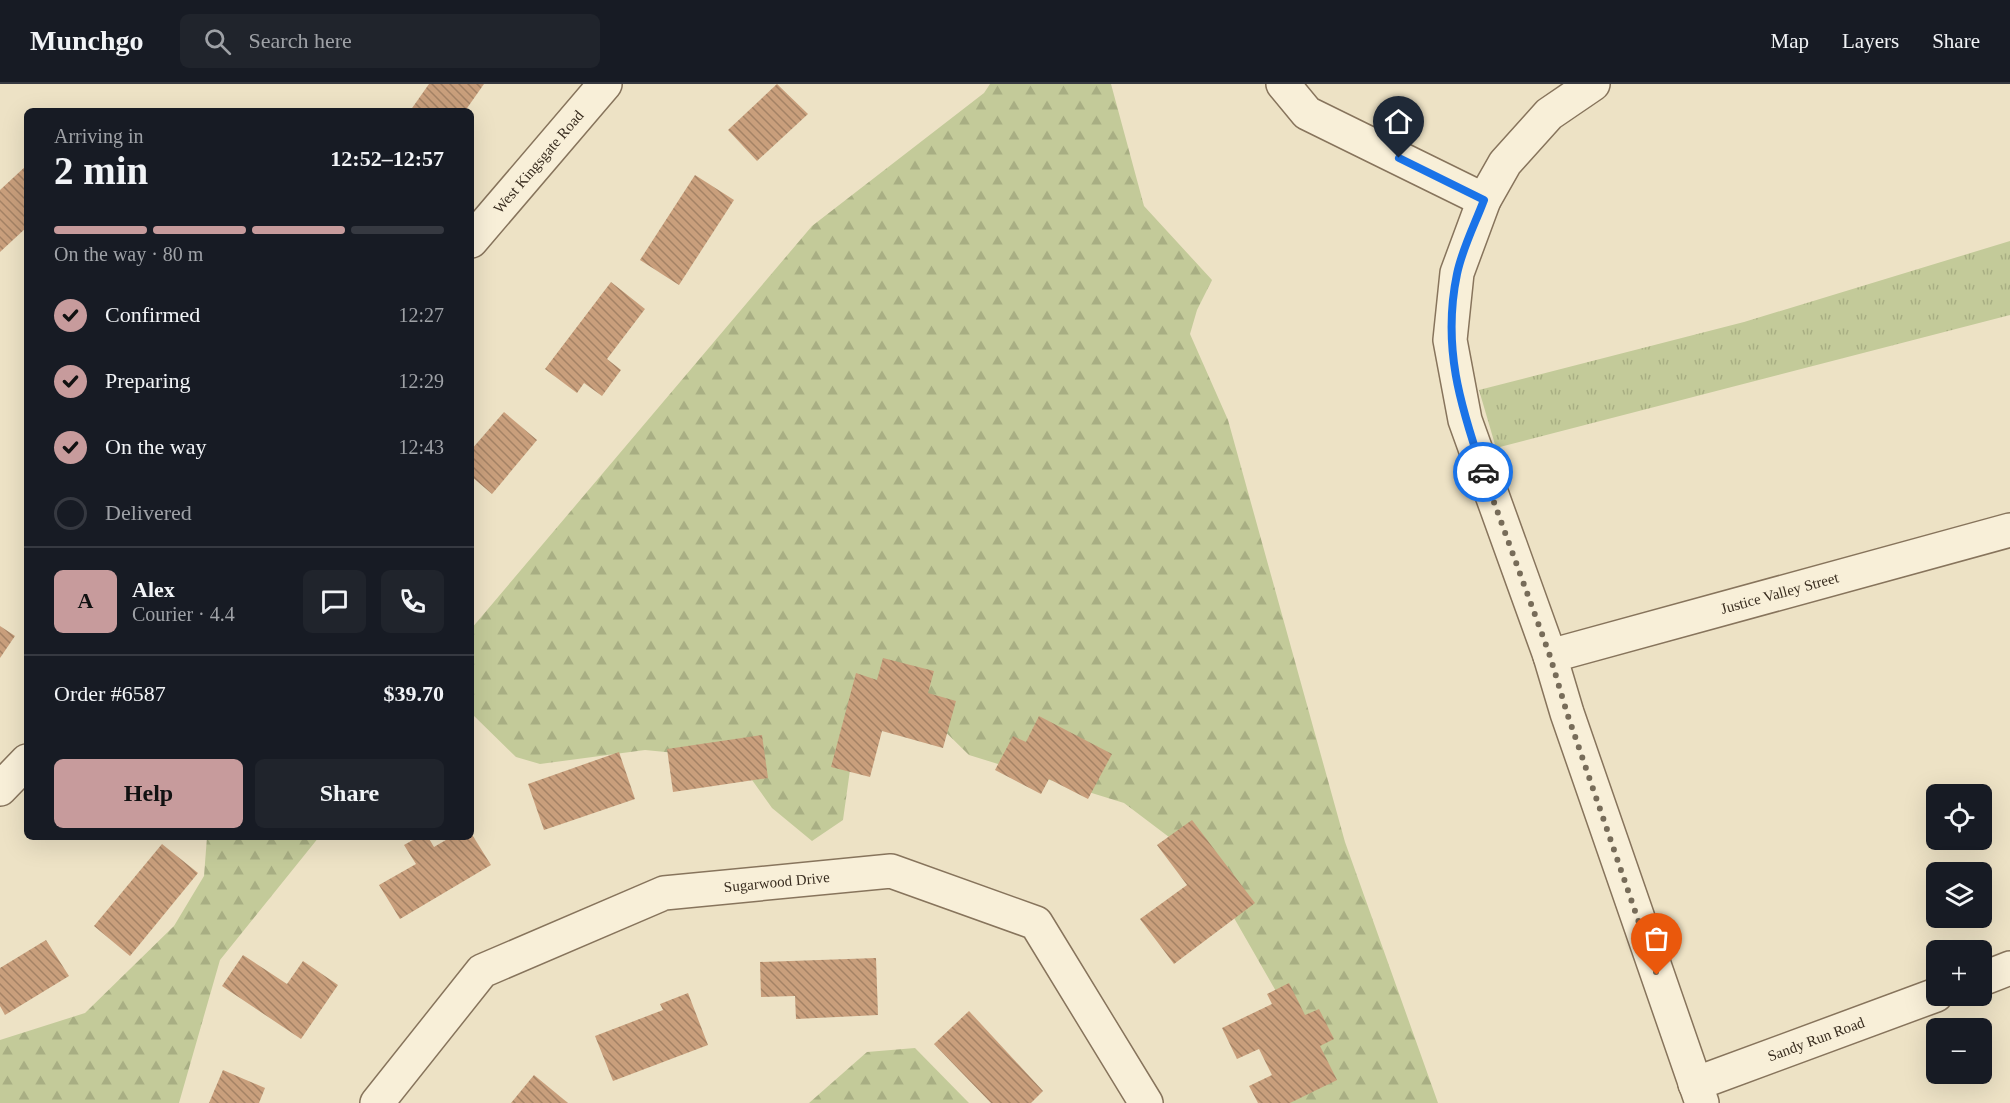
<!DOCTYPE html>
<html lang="en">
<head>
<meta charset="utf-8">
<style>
  :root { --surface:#171b24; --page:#20242c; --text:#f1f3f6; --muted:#9ea1a6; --line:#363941; --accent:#c79b9c }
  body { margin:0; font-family:"Times New Roman",serif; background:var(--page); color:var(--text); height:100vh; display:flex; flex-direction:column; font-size:22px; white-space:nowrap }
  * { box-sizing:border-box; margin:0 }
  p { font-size:20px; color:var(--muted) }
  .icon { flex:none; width:33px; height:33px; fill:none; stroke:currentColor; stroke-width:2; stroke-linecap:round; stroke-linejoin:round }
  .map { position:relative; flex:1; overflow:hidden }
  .details { position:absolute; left:24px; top:24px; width:450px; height:732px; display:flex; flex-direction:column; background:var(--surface); border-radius:9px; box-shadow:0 6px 24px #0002 }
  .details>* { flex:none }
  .buttons { position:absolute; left:1926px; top:700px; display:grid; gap:12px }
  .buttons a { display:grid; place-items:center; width:66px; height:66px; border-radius:9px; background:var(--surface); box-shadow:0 6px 24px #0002; font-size:30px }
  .pin { position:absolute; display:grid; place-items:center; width:51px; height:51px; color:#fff; margin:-62px -26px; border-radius:50% 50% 50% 0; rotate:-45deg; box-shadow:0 0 6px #0007 }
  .pin .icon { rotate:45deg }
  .courier { position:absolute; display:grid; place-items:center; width:60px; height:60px; margin:-30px; border:4px solid #1a73e8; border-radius:50%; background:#fff; color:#222; box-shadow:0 2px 8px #0007 }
  .summary em { font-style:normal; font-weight:600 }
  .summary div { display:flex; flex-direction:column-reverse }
  .summary { display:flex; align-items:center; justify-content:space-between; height:102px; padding:0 30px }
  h1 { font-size:39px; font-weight:600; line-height:45px }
  .bar { display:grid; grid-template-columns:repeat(4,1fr); gap:9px 6px; align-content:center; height:72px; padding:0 30px }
  .bar i { height:8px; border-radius:4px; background:var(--line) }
  .bar .selected { background:var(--accent) }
  .bar p { grid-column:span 4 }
  .line { display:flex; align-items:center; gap:15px; padding:0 30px; border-top:2px solid var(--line) }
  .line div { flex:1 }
  .round { display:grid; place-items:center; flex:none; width:63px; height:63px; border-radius:9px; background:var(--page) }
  ol { padding:0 30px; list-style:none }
  li { display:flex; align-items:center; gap:18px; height:66px }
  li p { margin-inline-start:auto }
  li .icon { padding:6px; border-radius:50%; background:var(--accent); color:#111; stroke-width:4 }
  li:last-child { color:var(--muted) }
  li i { width:33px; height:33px; border:3px solid var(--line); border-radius:50% }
  .action { display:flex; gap:12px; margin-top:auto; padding:12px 30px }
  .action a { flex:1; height:69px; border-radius:9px; background:var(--accent); color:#111; font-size:24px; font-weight:600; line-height:69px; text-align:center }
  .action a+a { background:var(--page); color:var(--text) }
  header { display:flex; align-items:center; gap:36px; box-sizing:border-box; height:84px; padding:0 30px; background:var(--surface); border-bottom:2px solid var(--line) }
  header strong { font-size:28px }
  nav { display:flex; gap:33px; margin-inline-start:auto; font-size:21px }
  .search { width:420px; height:54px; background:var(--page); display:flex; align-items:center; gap:15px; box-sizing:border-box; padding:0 21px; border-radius:9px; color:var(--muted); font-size:22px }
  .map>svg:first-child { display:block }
</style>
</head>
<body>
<header>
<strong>Munchgo</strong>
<div class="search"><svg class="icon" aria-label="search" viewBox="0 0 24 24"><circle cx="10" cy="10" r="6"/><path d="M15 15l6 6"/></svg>Search here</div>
<nav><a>Map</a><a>Layers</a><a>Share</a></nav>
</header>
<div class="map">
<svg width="2010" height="1019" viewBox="0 0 2010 1019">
  <defs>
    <pattern id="grass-tufts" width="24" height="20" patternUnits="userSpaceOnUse" patternTransform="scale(1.5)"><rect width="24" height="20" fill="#c3ca99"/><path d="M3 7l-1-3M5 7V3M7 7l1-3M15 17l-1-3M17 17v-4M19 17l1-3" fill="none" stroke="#a8ae83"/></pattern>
    <pattern id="forest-firs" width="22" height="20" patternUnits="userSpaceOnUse" patternTransform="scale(1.5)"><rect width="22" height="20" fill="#c3ca99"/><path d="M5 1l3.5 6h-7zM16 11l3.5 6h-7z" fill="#a8ae83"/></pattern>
    <pattern id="building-back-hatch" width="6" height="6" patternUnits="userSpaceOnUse" patternTransform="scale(1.5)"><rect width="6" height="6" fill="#c99f7c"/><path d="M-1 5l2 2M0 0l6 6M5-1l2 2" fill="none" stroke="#a48265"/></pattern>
  </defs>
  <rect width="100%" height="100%" fill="#ede2c5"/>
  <!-- grass -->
  <path fill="url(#grass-tufts)" d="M2010,157V231L1496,364L1479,306L1744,238Z"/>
  <!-- forest -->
  <g fill="url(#forest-firs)">
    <path d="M990,0H1111L1144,122L1212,196L1197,226L1190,250L1228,336L1345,758L1438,1019H1262L1301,951L1202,778L1124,719L969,671L918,621L856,643L843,736L812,757L772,724L737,675L645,666L540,680L516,673L471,629V545L812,142L984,9Z"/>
    <path d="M207,753H319L220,876L179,1019H0V956L85,929L174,842L204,792Z"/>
    <path d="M915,964L969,1019H809L867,968Z"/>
  </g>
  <!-- building -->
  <g fill="url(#building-back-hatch)">
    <path d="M429,0H484L465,27H410Z"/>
    <path d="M777,0L808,30L757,77L728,46Z"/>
    <path d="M27,81V143L0,168V106Z"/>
    <path d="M695,91L734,116L679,201L640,176Z"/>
    <path d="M611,198L645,225L607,275L621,286L602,312L584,299L577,309L545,285Z"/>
    <path d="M504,328L537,356L492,410L471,392V366Z"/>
    <path d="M0,542L15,552L0,574Z"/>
    <path d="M883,574L934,587L928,609L956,617L943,664L882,647L870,693L831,683L856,589L877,596Z"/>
    <path d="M1039,632L1112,670L1088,715L1049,695L1041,710L995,686L1013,652L1026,658Z"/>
    <path d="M762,651L768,694L673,708L667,665Z"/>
    <path d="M619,668L635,715L544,746L528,700Z"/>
    <path d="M1192,736L1255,819L1174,880L1140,835L1187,801L1157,761Z"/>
    <path d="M471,749L491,781L400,835L379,801L416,780L404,761L418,753H428L434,763L451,753H471Z"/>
    <path d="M162,760L198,789L130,872L94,842Z"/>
    <path d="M46,856L69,892L5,931L0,922V884Z"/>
    <path d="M243,871L287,900L303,877L338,901L301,955L222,902Z"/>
    <path d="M876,874L878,931L796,935L795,912L761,913L760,878Z"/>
    <path d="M1289,899L1305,931L1319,925L1334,955L1320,962L1337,996L1290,1019H1258L1249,1002L1272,991L1259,965L1237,975L1222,944L1272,920L1267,910Z"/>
    <path d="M688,909L708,961L613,997L595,952L663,926L660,920Z"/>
    <path d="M969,927L1043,1007L1031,1019H991L934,960Z"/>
    <path d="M223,986L265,1004L259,1019H209Z"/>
    <path d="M534,991L568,1019H511Z"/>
  </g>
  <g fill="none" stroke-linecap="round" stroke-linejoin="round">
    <defs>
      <g id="street">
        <path d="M1283,0L1307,29L1484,116"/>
        <path d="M1593,0L1549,30L1505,79L1484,116L1457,189L1450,256L1465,336L1550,572L1567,629L1702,1019"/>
        <path id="s1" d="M471,157L605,0"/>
        <path id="s2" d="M1550,572L2010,446"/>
        <path d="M0,705L27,677"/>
        <path d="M1982,895L2010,884"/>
        <path id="s3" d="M1695,1000L1936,911"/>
        <path id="s4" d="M377,1019L482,887L664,809L891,787L1036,839L1146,1019"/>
      </g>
    </defs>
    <!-- street casing -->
    <use href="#street" stroke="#87745c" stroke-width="36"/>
    <!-- street -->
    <use href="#street" stroke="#f8efd8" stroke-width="33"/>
  </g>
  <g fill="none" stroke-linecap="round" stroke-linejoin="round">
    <!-- done -->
    <path stroke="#776c59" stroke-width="6" stroke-dasharray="0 10.8" d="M1483,388L1550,572L1567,629L1657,891"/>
    <!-- route -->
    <path stroke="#1a73e8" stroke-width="8" d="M1399,74L1484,116C1475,140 1462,165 1457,190C1442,262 1460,321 1483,388"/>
  </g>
  <g text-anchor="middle" stroke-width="5" stroke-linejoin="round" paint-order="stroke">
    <!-- street labels -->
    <g font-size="15" fill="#382c1f" stroke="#f4ecd4">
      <text dy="5" stroke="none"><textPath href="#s1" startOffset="104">West Kingsgate Road</textPath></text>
      <text dy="5" stroke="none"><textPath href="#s2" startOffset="238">Justice Valley Street</textPath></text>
      <text dy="5" stroke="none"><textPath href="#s4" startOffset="480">Sugarwood Drive</textPath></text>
      <text dy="5" stroke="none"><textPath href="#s3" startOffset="129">Sandy Run Road</textPath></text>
    </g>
  </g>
</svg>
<div class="buttons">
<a><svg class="icon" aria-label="locate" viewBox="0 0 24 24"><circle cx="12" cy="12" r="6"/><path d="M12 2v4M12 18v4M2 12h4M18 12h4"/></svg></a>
<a><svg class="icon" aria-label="layers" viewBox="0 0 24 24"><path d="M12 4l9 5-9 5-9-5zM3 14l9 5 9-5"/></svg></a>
<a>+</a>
<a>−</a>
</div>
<div class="pin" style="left:1657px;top:891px;background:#ea580c"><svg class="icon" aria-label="bag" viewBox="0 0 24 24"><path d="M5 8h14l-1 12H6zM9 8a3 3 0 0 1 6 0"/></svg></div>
<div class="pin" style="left:1399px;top:74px;background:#1f2937"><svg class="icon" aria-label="home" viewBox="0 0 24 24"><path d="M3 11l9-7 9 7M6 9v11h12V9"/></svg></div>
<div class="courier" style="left:1483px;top:388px"><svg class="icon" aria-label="car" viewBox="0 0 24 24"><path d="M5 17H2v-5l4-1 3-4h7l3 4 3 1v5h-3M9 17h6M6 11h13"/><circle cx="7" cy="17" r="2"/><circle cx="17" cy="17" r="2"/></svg></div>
<section class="details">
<div class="summary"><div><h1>2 min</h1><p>Arriving in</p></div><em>12:52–12:57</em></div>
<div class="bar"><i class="selected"></i><i class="selected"></i><i class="selected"></i><i></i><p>On the way · 80 m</p></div>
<ol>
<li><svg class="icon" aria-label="check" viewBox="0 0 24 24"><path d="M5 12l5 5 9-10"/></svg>Confirmed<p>12:27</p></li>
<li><svg class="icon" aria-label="check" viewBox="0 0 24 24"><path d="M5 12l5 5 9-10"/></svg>Preparing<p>12:29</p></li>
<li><svg class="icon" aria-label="check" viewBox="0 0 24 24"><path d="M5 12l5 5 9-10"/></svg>On the way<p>12:43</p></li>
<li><i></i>Delivered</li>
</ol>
<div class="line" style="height:108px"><b class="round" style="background:var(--accent);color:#111">A</b><div><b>Alex</b><p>Courier · 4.4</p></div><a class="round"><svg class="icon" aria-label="chat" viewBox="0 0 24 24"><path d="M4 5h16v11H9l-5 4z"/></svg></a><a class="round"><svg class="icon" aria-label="phone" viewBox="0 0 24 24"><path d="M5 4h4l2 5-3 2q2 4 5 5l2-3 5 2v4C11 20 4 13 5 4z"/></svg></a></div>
<div class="line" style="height:78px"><div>Order #6587</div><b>$39.70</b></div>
<div class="action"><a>Help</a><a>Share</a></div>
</section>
</div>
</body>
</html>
